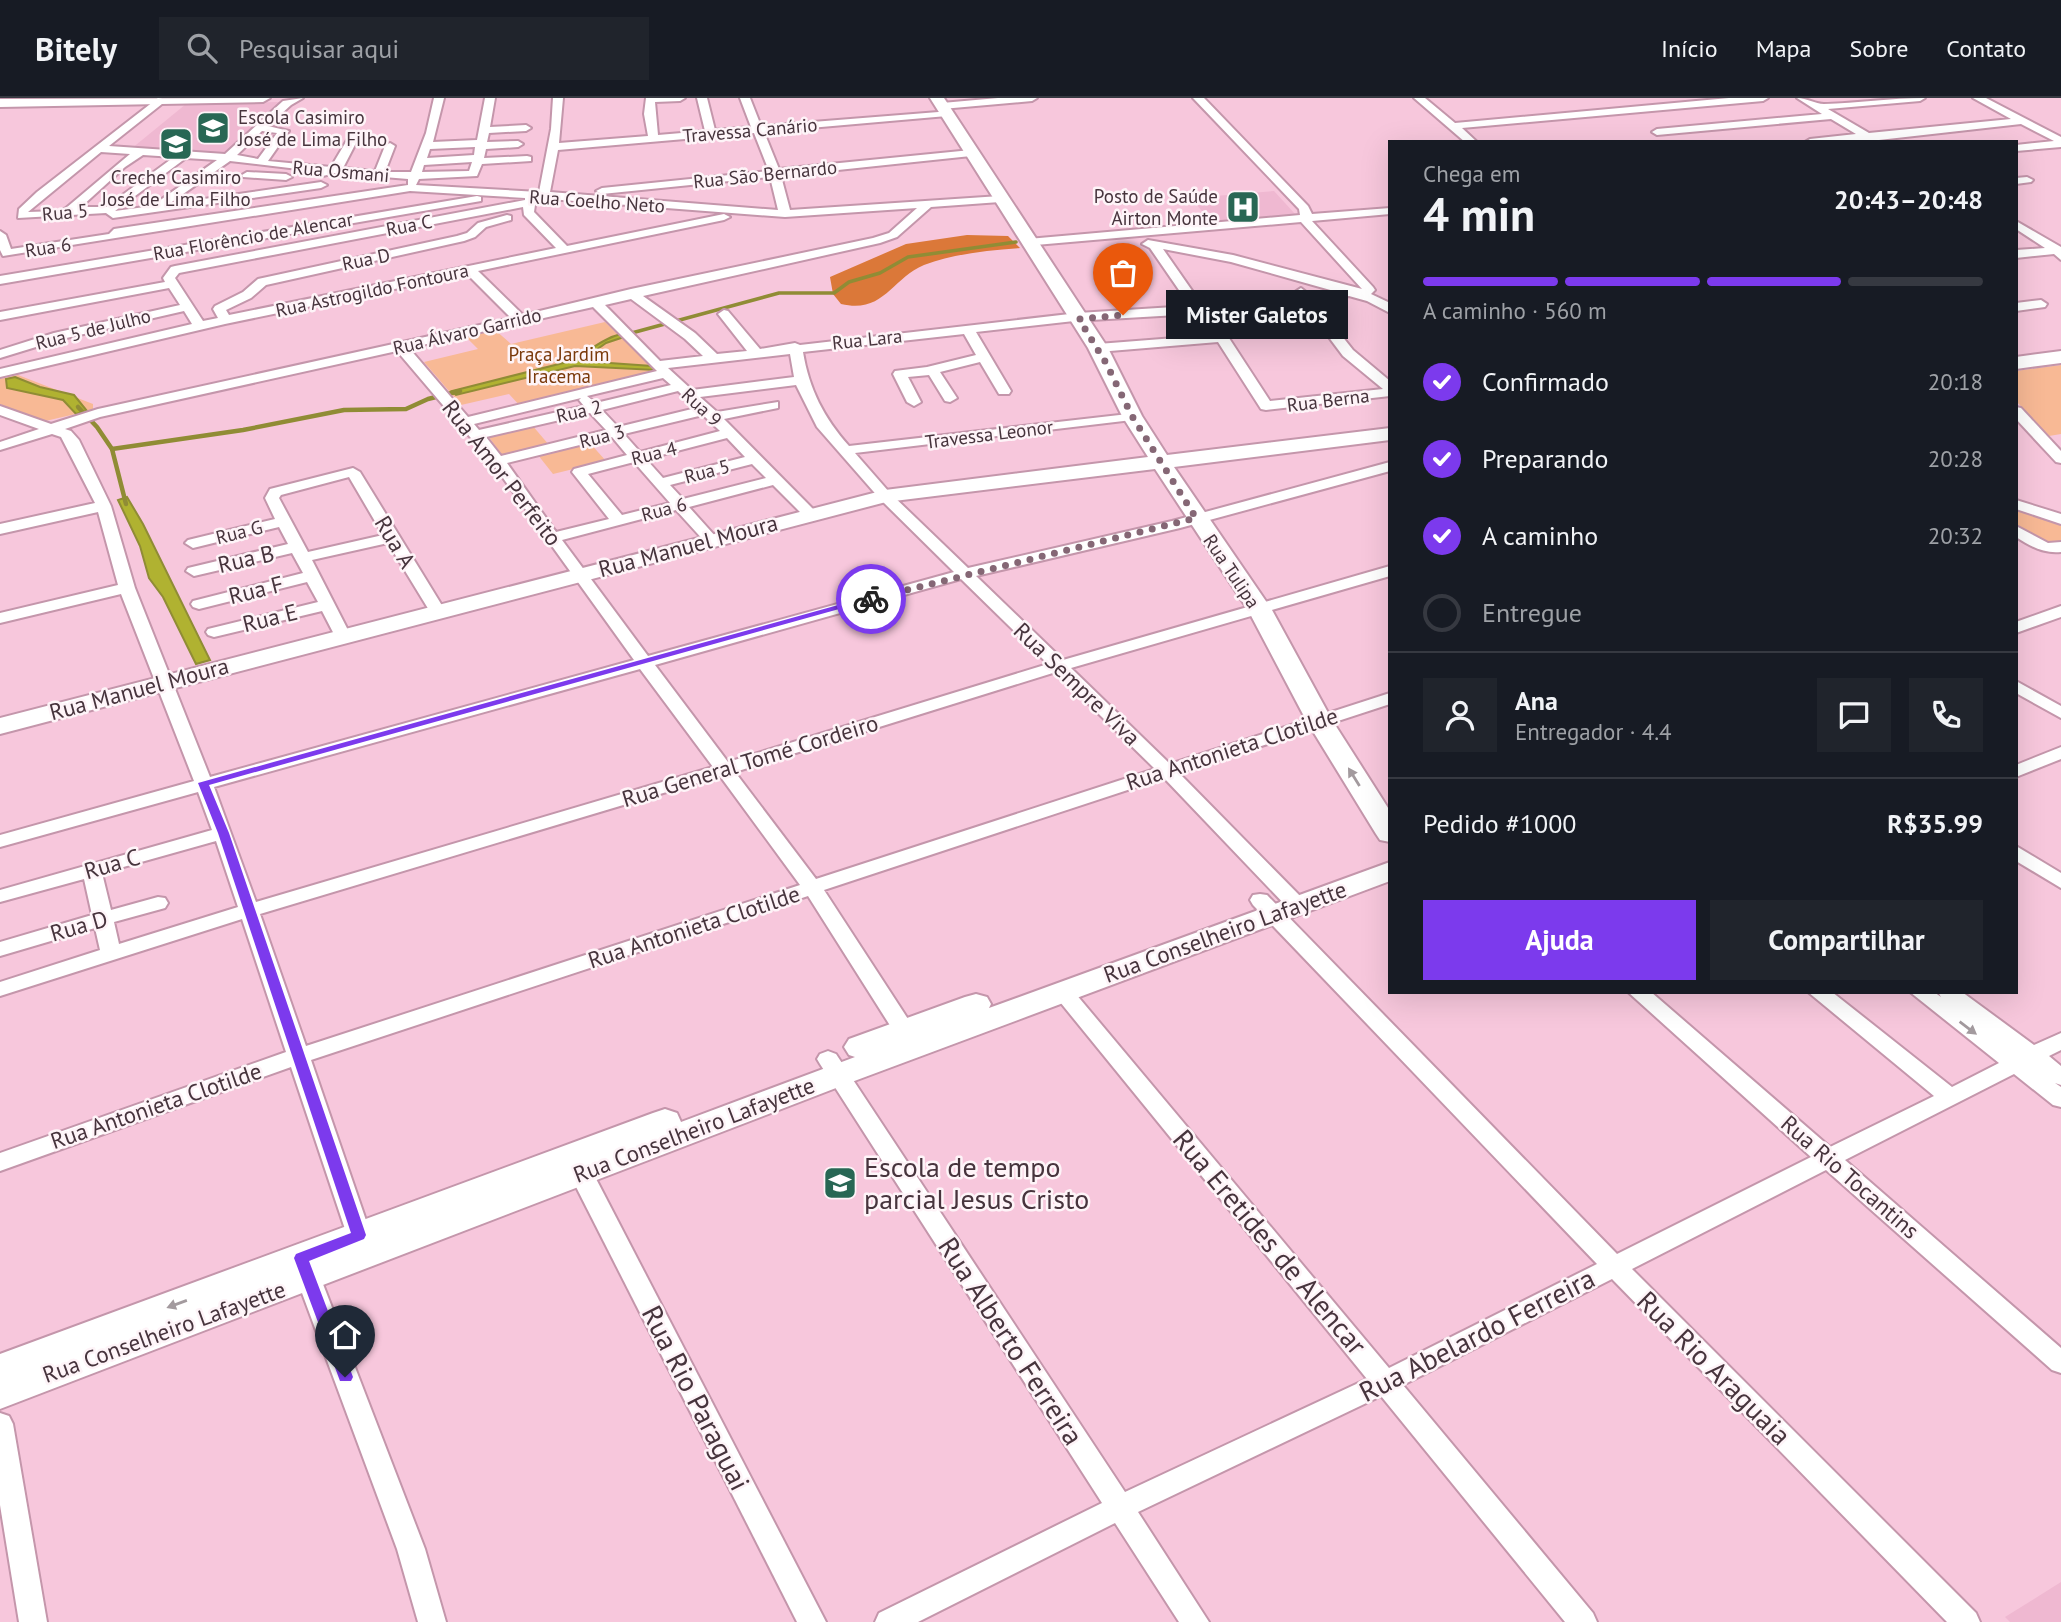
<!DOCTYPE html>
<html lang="pt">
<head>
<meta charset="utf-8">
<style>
  :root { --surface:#171b24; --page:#20242c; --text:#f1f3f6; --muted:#9ea1a6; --line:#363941; --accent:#7c3aed }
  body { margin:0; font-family:"PT Sans",sans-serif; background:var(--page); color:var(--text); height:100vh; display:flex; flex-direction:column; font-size:26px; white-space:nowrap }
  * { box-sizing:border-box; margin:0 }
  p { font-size:23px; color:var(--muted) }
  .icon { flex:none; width:38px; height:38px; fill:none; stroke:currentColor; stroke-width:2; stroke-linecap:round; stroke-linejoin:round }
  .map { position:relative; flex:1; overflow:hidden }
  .panel { position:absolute; left:1388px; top:42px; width:630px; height:854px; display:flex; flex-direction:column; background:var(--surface); border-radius:0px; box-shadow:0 7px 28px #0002 }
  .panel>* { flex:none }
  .pin { position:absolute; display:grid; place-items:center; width:60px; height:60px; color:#fff; margin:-72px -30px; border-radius:50% 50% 50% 0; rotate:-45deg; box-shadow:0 0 7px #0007 }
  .pin .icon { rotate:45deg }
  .courier { position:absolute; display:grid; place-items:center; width:70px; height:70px; margin:-35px; border:5px solid #7c3aed; border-radius:50%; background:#fff; color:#222; box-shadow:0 2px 9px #0007 }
  .bubble { position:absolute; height:49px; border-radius:0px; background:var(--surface); box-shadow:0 7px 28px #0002; font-size:23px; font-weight:800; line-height:49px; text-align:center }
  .overview em { font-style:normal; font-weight:800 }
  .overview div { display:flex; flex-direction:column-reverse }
  .overview { display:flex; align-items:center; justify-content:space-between; height:119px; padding:0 35px }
  h1 { font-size:46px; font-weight:800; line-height:52px }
  .bar { display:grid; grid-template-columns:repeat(4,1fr); gap:10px 7px; align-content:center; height:84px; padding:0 35px }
  .bar i { height:9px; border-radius:5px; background:var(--line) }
  .bar .on { background:var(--accent) }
  .bar p { grid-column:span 4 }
  .line { display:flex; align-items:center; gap:18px; padding:0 35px; border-top:2px solid var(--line) }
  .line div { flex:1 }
  .round { display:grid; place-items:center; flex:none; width:74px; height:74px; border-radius:0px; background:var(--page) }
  ol { padding:0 35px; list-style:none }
  li { display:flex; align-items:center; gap:21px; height:77px }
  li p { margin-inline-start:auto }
  li .icon { padding:7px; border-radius:50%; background:var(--accent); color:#fff; stroke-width:4 }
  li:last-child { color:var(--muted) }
  li i { width:38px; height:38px; border:4px solid var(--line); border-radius:50% }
  .primary-button { display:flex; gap:14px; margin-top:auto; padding:14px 35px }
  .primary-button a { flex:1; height:80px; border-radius:0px; background:var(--accent); color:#fff; font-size:28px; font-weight:800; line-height:80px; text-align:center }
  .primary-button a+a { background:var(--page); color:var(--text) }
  header { display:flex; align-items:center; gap:42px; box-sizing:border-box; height:98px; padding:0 35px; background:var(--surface); border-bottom:2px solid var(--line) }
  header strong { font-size:33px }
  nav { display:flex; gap:38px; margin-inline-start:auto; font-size:24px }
  .search { width:490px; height:63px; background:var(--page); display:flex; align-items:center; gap:18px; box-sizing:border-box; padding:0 24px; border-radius:0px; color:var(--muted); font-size:26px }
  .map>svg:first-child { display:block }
</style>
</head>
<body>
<header>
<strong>Bitely</strong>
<div class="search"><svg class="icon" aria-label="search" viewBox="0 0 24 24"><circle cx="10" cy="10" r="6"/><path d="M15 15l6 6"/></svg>Pesquisar aqui</div>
<nav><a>Início</a><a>Mapa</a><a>Sobre</a><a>Contato</a></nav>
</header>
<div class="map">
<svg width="2061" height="1524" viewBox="0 0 2061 1524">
  <rect width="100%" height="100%" fill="#f7c7dc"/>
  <!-- built -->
  <g fill="#efb8d1">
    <path d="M280,4L222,57L131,51L186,6Z"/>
    <path d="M1274,93L1296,117L1212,125L1191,100Z"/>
    <path d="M2061,1484V1524H2010L2005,1519Z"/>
  </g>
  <!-- green -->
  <g fill="#f8b995">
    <path d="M605,224L660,276L521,309L509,296L461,307L424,264L478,251L464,237L494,231L511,246Z"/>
    <path d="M2061,267V336L2049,338L2016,303V273Z"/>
    <path d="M18,277L93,306V312L41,324L0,306V281Z"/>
    <path d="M532,327L549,347L503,358L488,338Z"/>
    <path d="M589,344L606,363L553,376L538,357Z"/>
    <path d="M2016,411L2061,425V443L2052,447L2016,430Z"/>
  </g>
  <!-- forest -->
  <path fill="#db7839" d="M967,137L1008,138L1020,150C988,152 954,156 924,167C891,181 884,216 841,206L833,196L830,179L906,146Z"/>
  <!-- water -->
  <g fill="#b0b231" stroke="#908c35" stroke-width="2">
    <path d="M621,236L624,239L606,245L581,263L652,268L655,272L575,268L456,297L452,293L567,264C587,256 600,241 621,236Z"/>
    <path d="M15,279L40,289L74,297L87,313L76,316L63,302L7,290L6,281Z"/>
    <path d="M127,399L143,426L210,562L196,566L163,499L149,480L140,448L118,402Z"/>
  </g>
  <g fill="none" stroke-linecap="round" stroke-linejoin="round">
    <!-- stream-far1 -->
    <path stroke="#908c35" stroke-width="3.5" d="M628,236L779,195H834L849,184L880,175L908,159L1016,144"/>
    <!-- stream -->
    <g stroke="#908c35" stroke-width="4.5">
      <path d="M78,309L97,329L112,351L126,406"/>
      <path d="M112,351L243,332L344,312L406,311L428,301L460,293"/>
    </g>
    <defs>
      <g id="street">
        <path d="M158,0L167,2L109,48L225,56L283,3L303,0L291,7L268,28L289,33L268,63L331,69L350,37L354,36L359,39L343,70L375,73L385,48L390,45L395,48L385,74H411L426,35L434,0H444L433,44L477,42L485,0H495L490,29L526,27L531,30L526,33L489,35L487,44L518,43L523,46L518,49L486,51L484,60L527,58L531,59V63L482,66L477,78L419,81L416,87L539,94L551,31L553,0H563L559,45L648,38L644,16L646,0H685L680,3L655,4L658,37L705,33L697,0H707L715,32L751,29L740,0H750L761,28L951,13V17L947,18L764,34L779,71L971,52L976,55L971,58L781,78L790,112L1000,98L1006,101L1000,104L931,109L897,139L880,145L643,198L695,235L717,256L747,253L718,216L724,212L728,213L760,251L795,245L800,247L1078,215L1190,208L1150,150L1142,146L1148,142L1233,157L1362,191L1301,124L1024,148V142L1028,141L1300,117L1299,111L1193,0H1204L1308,108L1312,116L1390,110V116L1312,123L1373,189L1375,192L1371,196L1390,205V215L1367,203L1349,198L1315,204L1353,252L1390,283V298L1266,312L1261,311L1218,244L1098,254L1091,250L1098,246L1213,237L1195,216L1074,223L976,234L1011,293L1009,296H999L980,264L940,274L957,300L950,304L945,303L929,277L908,279L921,304L914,308L907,304L893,276L895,273L927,269L976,257L964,236L803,254C809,291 824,320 849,348L1137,315V321L1132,322L855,355L890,395L968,470L1172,423L1390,364V373L1180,430L976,478L1063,562L1390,468V478L1071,570L1170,666L1390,595V606L1179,675L1304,802L1307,807L1304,812H1290L1164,680L824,792L919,938L922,943L919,948L911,951L903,948L808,798L311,962L371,1137L367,1144L359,1146L351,1144L347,1137L291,969L0,1073V1055L286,954L242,821L0,898V884L100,852L95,830L0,858V844L92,817L84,781L0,804V792L212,732L198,694L0,749V737L194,683L121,496L0,525V515L118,487L98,414L0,436V426L95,405L61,339L52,336L0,352V344L39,331L0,317V308L51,326L98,311L511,220L467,176L225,226L0,279V271L192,226L184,213L62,241L0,260V252L54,235L180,207L169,190L0,222V214L165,184L163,180L171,169L175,168L525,102V100L410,93L3,158L0,152V133L6,137L11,151L109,136L114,131L408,87V81L335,75L323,78V74L230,63L169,106L321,84L327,87L321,90L113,120L106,115L18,120L19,111L37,94ZM262,33L277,35L258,61L237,57ZM754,35L769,73L602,90L596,93L602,96L770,79L778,112L550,94L558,52ZM475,49L474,57L427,60L430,51ZM101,54L130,56L66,110L59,113L28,114ZM143,57L174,59L106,109H81L125,69ZM186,60L217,62L152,108L115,113ZM472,64L469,73L422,74L424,67ZM536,100L785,119L917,110L889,135L873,140L631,191L523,217L478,173L724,122L730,119L724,116L567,148L534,114ZM523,109L524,117L556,150L229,217L226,212L251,200L266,187L464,143L475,139L486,129L511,122V118L507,117L478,125L467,135L457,138L258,181L243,194L215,208L213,211L218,220L203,223L175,180L179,175ZM1163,151L1231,164L1334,193L1310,197L1301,190L1295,194L1299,199L1202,207ZM631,201L685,241L703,258L660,263L605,207ZM1304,206L1343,258L1383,291L1270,303L1227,237L1208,215ZM593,209L657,273L468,319L409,250ZM397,253L493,366L634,562L210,679L135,490L111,408L79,342L71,333L65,331L100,319ZM790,256L794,279L692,292L668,270ZM663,280L671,287L596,305L587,298ZM796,287L817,329L880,401L954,474L648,558L562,442L676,412L706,445H716L719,442L716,439L689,409L773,387L805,419H815L818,416L815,413L724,321L778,310V304L717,314L700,299ZM678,293L696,310L618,329L602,312ZM581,300L579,302L584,308L479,332L474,326ZM590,315L606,332L501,358L486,339ZM703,317L720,333L640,354L624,336ZM612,339L627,357L574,371L572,374L609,421L556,434L507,365ZM727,340L745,359L663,380L646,361ZM634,364L670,405L622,417L588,376ZM752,366L766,380L683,401L670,387ZM961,481L1048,566L728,664L655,567ZM640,571L713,669L256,804L214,689ZM1056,574L1155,671L816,781L735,674ZM720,678L800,787L306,948L260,816ZM216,743L238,809L119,846L114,824L165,810L168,805L165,800L158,799L111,812L102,775Z"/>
        <path d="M998,0H1037L1032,3L942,11L937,8L942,5Z"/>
        <path d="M1414,0H1425L1455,25L1729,0H1768L1763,3L1462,30L1477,44H1465Z"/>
        <path d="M1797,0C1807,0 1815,6 1824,6C1857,5 1891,0 1925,0L1920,3L1828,11L1869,35L2011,21L1973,0H1986L2061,39V49L2016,53V47L2054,43L2021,26L1870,43L1805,44L1810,41L1856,36L1831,21L1657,37L1652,34L1657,31L1822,16Z"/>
        <path d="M247,74L286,76L292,79L286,82L243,79L242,77Z"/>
        <path d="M2027,79L2033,82L2031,84L2016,86V80Z"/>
        <path d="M477,98L481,99V103L0,186V178Z"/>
        <path d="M2016,123L2061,149V162L2054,156L2016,160V152L2045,150L2016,131Z"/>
        <path d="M2041,202L2047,206L2045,209L2016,213V205Z"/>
        <path d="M2016,309L2021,310L2061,353V365L2056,364L2016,321Z"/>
        <path d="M353,370L360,374L446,514L444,517H432L388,445L312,462L351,538L349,542H337L322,513L214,539L208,537L206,534L208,531L318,504L307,484L199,511L193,509L191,506L193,503L303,475L292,455L194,478L186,473L188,470L288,446L279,429L193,450L185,445L188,442L275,421L265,400L270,391ZM349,379L383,437L308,454L279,400L281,397Z"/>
        <path d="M2016,402L2061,416V426L2016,411Z"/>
        <path d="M2016,428L2048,445L2061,444V454C2044,456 2030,448 2016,439Z"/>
        <path d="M2061,508V519L2016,535V524Z"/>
        <path d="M2016,583L2061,608V620L2016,595Z"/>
        <path d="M2061,649V661L2016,679V667Z"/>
        <path d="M2016,748L2061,775V790L2016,763Z"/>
        <path d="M1260,796L1267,797L1617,1156L1811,1059L1628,894H1651L1830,1049L1934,998L1808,894H1832L1952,989L1999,965L1910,894H1934L1941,899L1938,894H1962L2034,947L2061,935V952L2049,958L2061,968V987L2055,985L2061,989V1009L2053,1007L2014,976L1845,1062L2061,1250V1275L2052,1272L1826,1072L1632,1171L1976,1515L1980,1524H1947L1612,1181L1403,1287L1593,1515L1597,1524H1565L1381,1298L1138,1414L1209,1524H1179L1115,1425L918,1524H875L879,1515L1102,1405L820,966L817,961L820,956L828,953L836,956L1125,1394L1367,1281L1056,899L1053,894L1056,889H1070L1389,1270L1597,1166L1253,807L1250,802L1253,797Z"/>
        <path d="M581,1066L589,1069L593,1075L826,1524H797L569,1075L573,1069Z"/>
        <path d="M304,1158L313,1161L316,1168L425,1451L446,1524H418L397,1451L292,1168L295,1161Z"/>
        <path d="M0,1315L9,1318L13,1326L47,1524H19L0,1407Z"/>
      </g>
      <g id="secondary">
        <path d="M270,0L263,4L0,9V1Z"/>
        <path d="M930,0H944L1108,250L1142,318L1167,357L1390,330V342L1174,369L1272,512L1332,622L1390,713V744L1380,742L1376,736L1306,622L1248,512L1155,371L886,404L0,636V620L885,392L1148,359L1122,318L1088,250Z"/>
        <path d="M2061,253V265L2016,271V259Z"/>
        <path d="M1390,764V783L849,985L0,1311V1256L653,1015L665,1011L677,1015L681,1024L855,959L849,957L844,949L849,941L965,899L976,896L987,899L991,906L989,910Z"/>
      </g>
    </defs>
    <!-- street casing -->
    <use href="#street" stroke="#c496ab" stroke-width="4"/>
    <!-- secondary casing -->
    <use href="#secondary" stroke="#c496ab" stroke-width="4"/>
    <!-- street -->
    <use href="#street" fill="#fff" fill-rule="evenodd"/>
    <!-- secondary -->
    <use href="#secondary" fill="#fff" fill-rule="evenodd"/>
  </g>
  <!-- one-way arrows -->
  <defs><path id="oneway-solid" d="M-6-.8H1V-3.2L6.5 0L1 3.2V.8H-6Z" transform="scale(1.75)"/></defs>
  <g fill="#a39a9e">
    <use href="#oneway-solid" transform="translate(1354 679) rotate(-122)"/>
    <use href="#oneway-solid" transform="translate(1968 930) rotate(37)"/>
    <use href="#oneway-solid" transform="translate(177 1206) rotate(160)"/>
  </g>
  <!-- route -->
  <path fill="#7c3aed" d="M867,499L875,501L209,687L229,735L366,1137L364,1141L309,1163L353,1279L351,1283H340L294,1160L296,1156L351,1135L218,735L198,685Z"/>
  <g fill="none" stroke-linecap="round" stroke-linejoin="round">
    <!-- done -->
    <path stroke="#856775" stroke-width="7" stroke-dasharray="0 12.6" d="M871,501L1196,420L1132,318L1106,265L1079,221L1123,217"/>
  </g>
  <!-- icons -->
  <defs>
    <symbol id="school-square" viewBox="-11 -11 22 22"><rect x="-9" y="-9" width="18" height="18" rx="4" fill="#286754" stroke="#fef4f8"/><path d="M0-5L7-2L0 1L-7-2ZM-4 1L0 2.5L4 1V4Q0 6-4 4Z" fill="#fff"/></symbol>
    <symbol id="hospital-square" viewBox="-11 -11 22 22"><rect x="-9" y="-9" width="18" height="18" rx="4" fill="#286754" stroke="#fef4f8"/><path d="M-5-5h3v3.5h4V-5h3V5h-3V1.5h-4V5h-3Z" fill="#fff"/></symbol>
  </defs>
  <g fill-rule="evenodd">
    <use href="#school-square" x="194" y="11" width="38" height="38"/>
    <use href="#school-square" x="157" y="27" width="38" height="38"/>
    <use href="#hospital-square" x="1224" y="90" width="38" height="38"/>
    <use href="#school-square" x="821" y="1066" width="38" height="38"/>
  </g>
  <g text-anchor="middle" stroke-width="5" stroke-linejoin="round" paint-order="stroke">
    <!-- far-poi labels -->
    <g font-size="19" fill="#47343d" stroke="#fef4f8" text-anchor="start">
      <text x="238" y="26">Escola Casimiro<tspan x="238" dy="22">José de Lima Filho</tspan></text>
      <text x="176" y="86" text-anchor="middle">Creche Casimiro<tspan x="176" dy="22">José de Lima Filho</tspan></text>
      <text x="1218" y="105" text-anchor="end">Posto de Saúde<tspan x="1218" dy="22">Airton Monte</tspan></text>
    </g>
    <!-- far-street labels -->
    <g font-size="19" fill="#47343d" stroke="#fef4f8">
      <text transform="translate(750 32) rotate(-5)" y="7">Travessa Canário</text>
      <text transform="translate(341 73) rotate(5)" y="7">Rua Osmani</text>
      <text transform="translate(765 76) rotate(-6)" y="7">Rua São Bernardo</text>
      <text transform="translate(597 103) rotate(4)" y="7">Rua Coelho Neto</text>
      <text transform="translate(65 114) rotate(-5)" y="7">Rua 5</text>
      <text transform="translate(409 127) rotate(-11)" y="7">Rua C</text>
      <text transform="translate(253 138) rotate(-10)" y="7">Rua Florêncio de Alencar</text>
      <text transform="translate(48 149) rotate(-9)" y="7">Rua 6</text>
      <text transform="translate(366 161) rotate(-12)" y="7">Rua D</text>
      <text transform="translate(372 192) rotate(-12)" y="7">Rua Astrogildo Fontoura</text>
      <text transform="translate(93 231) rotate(-14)" y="7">Rua 5 de Julho</text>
      <text transform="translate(467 233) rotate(-13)" y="7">Rua Álvaro Garrido</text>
      <text transform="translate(867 241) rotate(-6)" y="7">Rua Lara</text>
      <text transform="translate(1328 302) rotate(-7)" y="7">Rua Berna</text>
      <text transform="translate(702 309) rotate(43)" y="7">Rua 9</text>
      <text transform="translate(579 313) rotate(-13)" y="7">Rua 2</text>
      <text transform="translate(989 336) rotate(-7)" y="7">Travessa Leonor</text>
      <text transform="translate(602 338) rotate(-14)" y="7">Rua 3</text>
      <text transform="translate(654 355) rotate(-14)" y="7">Rua 4</text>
      <text transform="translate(707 373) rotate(-15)" y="7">Rua 5</text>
      <text transform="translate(664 411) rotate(-15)" y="7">Rua 6</text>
      <text transform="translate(239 434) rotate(-14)" y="7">Rua G</text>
      <text transform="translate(1232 473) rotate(56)" y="7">Rua Tulipa</text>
    </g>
    <!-- far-park labels -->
    <g font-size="19" fill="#7a390b" stroke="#fef4f8">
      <text x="559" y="263">Praça Jardim<tspan x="559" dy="22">Iracema</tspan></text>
    </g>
    <!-- street labels -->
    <g font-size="23" fill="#47343d" stroke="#fef4f8">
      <text transform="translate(502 375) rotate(52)" y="8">Rua Amor Perfeito</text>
      <text transform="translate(395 444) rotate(59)" y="8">Rua A</text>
      <text transform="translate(688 448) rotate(-15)" y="8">Rua Manuel Moura</text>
      <text transform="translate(246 461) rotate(-13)" y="8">Rua B</text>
      <text transform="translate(256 492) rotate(-14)" y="8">Rua F</text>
      <text transform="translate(270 520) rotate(-14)" y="8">Rua E</text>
      <text transform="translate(1077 586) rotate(44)" y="8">Rua Sempre Viva</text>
      <text transform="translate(139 591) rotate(-15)" y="8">Rua Manuel Moura</text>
      <text transform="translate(1232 651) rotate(-18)" y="8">Rua Antonieta Clotilde</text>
      <text transform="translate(750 663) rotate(-17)" y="8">Rua General Tomé Cordeiro</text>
      <text transform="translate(112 766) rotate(-16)" y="8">Rua C</text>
      <text transform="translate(79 828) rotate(-16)" y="8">Rua D</text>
      <text transform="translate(694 829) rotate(-18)" y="8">Rua Antonieta Clotilde</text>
      <text transform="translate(1225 834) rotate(-20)" y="8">Rua Conselheiro Lafayette</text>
      <text transform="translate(156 1008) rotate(-19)" y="8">Rua Antonieta Clotilde</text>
      <text transform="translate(694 1032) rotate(-21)" y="8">Rua Conselheiro Lafayette</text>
      <text transform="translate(1850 1079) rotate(41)" y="8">Rua Rio Tocantins</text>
      <text transform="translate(164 1234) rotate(-20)" y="8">Rua Conselheiro Lafayette</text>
    </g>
    <!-- near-poi labels -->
    <g font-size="28" fill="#47343d" stroke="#fef4f8" text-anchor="start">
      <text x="864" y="1079">Escola de tempo<tspan x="864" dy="32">parcial Jesus Cristo</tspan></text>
    </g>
    <!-- near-street labels -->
    <g font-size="28" fill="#47343d" stroke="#fef4f8">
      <text transform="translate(1270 1144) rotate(50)" y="10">Rua Eretides de Alencar</text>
      <text transform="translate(1477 1237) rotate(-27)" y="10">Rua Abelardo Ferreira</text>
      <text transform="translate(1011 1243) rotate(57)" y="10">Rua Alberto Ferreira</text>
      <text transform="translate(1714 1270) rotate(45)" y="10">Rua Rio Araguaia</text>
      <text transform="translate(696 1300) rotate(63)" y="10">Rua Rio Paraguai</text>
    </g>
  </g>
</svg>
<div class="pin" style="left:1123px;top:217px;background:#ea580c"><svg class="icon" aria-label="bag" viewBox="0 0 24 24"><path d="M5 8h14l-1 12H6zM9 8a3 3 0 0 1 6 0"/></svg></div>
<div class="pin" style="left:345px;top:1279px;background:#1f2937"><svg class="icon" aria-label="home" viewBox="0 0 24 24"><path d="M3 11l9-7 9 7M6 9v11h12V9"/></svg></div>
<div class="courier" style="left:871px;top:501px"><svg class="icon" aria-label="bike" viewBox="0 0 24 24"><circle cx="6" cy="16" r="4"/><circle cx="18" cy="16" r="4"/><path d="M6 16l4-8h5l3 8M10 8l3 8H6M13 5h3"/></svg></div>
<div class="bubble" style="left:1166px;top:192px;width:182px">Mister Galetos</div>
<section class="panel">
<div class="overview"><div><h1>4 min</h1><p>Chega em</p></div><em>20:43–20:48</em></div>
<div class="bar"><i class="on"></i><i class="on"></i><i class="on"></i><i></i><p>A caminho · 560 m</p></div>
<ol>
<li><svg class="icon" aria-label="check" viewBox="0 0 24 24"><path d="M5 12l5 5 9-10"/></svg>Confirmado<p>20:18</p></li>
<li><svg class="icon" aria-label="check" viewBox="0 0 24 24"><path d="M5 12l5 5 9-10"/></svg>Preparando<p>20:28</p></li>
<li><svg class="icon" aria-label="check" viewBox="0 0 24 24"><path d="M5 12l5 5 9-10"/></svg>A caminho<p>20:32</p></li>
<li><i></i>Entregue</li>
</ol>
<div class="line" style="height:126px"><a class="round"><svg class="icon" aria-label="person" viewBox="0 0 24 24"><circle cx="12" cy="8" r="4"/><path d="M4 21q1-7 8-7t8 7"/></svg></a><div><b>Ana</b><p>Entregador · 4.4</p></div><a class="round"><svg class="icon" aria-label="chat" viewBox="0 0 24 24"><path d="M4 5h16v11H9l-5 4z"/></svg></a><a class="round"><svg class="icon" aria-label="phone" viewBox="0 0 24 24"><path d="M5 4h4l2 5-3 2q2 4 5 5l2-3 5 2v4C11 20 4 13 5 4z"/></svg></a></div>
<div class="line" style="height:91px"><div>Pedido #1000</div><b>R$35.99</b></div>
<div class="primary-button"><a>Ajuda</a><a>Compartilhar</a></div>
</section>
</div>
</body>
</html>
